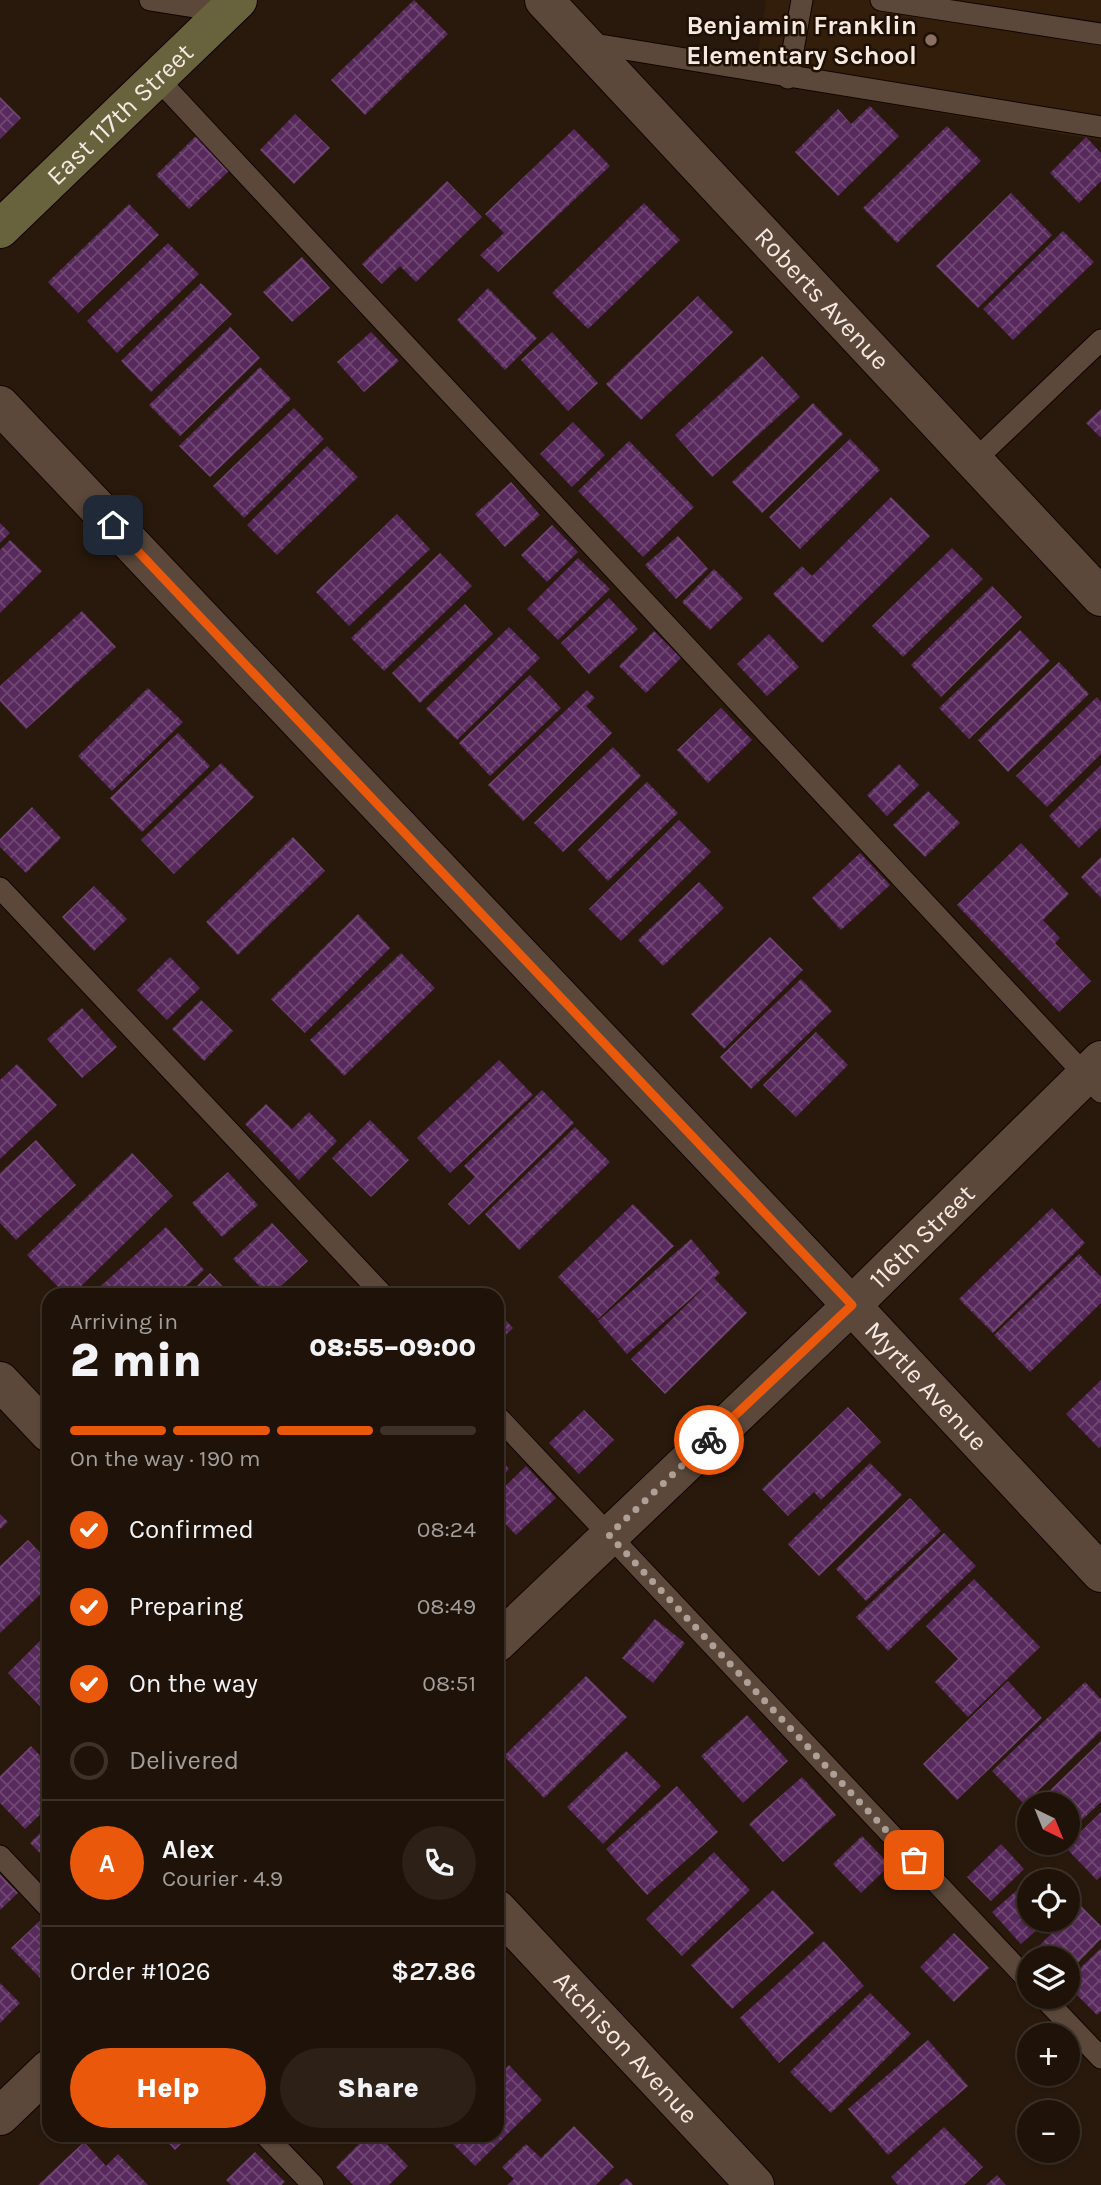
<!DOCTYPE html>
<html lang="en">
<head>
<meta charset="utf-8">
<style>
  :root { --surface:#1f1309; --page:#2c2017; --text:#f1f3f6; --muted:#a19e9c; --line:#3c322a; --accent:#ea580c }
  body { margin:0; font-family:Karla,sans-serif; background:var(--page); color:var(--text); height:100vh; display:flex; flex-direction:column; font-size:26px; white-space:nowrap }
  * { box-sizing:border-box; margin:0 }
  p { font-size:23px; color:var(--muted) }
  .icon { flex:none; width:38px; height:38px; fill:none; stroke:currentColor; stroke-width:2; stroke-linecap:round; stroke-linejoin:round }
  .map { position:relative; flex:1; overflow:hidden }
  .sheet { position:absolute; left:42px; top:1288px; width:462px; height:854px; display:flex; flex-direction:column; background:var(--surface); border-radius:21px; box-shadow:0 2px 5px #0004,0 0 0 2px var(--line) }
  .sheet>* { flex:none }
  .needle { width:46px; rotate:137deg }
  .controls { position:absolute; left:1017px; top:1792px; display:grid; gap:14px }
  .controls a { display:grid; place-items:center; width:63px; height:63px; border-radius:50%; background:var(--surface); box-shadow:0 2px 5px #0004,0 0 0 2px var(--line); font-size:35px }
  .pin { position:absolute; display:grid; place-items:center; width:60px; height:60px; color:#fff; margin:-30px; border-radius:14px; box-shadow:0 4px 10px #0006 }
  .courier { position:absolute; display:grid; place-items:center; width:70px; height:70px; margin:-35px; border:5px solid #ea580c; border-radius:50%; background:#fff; color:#222; box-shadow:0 2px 9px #0007 }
  .overview em { font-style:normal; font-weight:800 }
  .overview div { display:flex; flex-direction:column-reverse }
  .overview { display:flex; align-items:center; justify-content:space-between; height:119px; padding:0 28px }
  h1 { font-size:46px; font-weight:800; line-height:52px }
  .bar { display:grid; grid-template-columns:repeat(4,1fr); gap:10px 7px; align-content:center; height:84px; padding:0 28px }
  .bar i { height:9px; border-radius:5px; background:var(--line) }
  .bar .selected { background:var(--accent) }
  .bar p { grid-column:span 4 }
  .line { display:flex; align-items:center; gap:18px; padding:0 28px; border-top:2px solid var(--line) }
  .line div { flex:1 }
  .round { display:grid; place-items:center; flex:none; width:74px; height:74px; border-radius:37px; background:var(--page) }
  ol { padding:0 28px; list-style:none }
  li { display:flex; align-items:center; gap:21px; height:77px }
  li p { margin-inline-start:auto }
  li .icon { padding:7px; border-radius:50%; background:var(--accent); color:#fff; stroke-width:4 }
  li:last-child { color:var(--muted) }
  li i { width:38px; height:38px; border:4px solid var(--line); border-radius:50% }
  .primary-button { display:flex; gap:14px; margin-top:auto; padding:14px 28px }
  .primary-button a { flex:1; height:80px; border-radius:42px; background:var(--accent); color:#fff; font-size:28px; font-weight:800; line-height:80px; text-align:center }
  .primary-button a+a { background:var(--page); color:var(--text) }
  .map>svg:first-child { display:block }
</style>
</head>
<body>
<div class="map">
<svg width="1101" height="2185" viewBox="0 0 1101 2185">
  <defs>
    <pattern id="building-cross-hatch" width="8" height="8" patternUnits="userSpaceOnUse" patternTransform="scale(1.75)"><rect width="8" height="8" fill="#57295c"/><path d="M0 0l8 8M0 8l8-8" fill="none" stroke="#704873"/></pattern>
  </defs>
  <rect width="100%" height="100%" fill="#29190c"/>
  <!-- built -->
  <path fill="#331e0c" d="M766,0H1101V141L754,81Z"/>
  <!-- building -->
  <g fill="url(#building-cross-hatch)">
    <path d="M414,0L448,34L365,115L331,80Z"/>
    <path d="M0,97L21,118L0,139Z"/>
    <path d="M870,106L899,136L838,196L795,152L838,109L851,124Z"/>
    <path d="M295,114L330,148L294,184L260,150Z"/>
    <path d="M947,126L981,161L897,243L863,208Z"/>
    <path d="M574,129L610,166L498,272L480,255L504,233L485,214Z"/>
    <path d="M196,136L229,171L189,209L156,175Z"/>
    <path d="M1086,137L1101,153V181L1079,203L1050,173Z"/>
    <path d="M447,181L482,217L416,282L400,266L382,284L362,264Z"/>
    <path d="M1011,193L1052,235L978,308L936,266Z"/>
    <path d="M644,203L680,240L588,329L552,293Z"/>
    <path d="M129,204L159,235L78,313L48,282Z"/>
    <path d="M1063,231L1094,262L1013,340L983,309Z"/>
    <path d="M168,243L199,274L117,353L87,321Z"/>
    <path d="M302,257L330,288L292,322L263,292Z"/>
    <path d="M201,283L232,314L151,392L121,361Z"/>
    <path d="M488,288L537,338L505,370L457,320Z"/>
    <path d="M698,296L733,332L641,420L606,384Z"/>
    <path d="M230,327L260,358L180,436L149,405Z"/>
    <path d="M371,332L399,361L364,392L337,362Z"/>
    <path d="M552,332L598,383L568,411L521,360Z"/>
    <path d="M762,356L800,397L712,477L675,435Z"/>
    <path d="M260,367L291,399L210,477L179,446Z"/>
    <path d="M813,403L843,434L762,513L732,482Z"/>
    <path d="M294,408L324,439L244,518L213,486Z"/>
    <path d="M1101,409V438L1086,423Z"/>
    <path d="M573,422L605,455L572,487L540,454Z"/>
    <path d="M850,439L880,470L800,549L769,517Z"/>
    <path d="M629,441L694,507L643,557L578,491Z"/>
    <path d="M327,446L358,477L277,555L247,525Z"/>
    <path d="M511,482L540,515L505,547L475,514Z"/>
    <path d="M891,497L930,536L822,643L773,594L802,566L812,576Z"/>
    <path d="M397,514L430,549L349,626L316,592Z"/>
    <path d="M0,523L10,533L0,543Z"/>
    <path d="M552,525L578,552L547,582L521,555Z"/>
    <path d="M678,536L708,569L676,599L645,565Z"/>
    <path d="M10,540L42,571L0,613V550Z"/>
    <path d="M952,548L983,579L903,657L872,626Z"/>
    <path d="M440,553L472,586L384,671L351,638Z"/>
    <path d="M578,558L610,589L558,640L527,609Z"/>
    <path d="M714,569L743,598L710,630L682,602Z"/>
    <path d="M992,586L1022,617L941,697L911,665Z"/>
    <path d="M609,598L638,629L589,674L561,643Z"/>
    <path d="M465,604L493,634L420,703L392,673Z"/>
    <path d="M82,611L116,647L26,729L0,701V686Z"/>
    <path d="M509,627L540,658L457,740L426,709Z"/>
    <path d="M1020,630L1050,661L969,739L939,708Z"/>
    <path d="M654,631L681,658L646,693L619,666Z"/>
    <path d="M769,634L799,667L767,696L737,664Z"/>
    <path d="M1059,662L1089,694L1008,772L978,740Z"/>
    <path d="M530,675L561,708L490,776L459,743Z"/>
    <path d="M148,688L183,722L112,791L78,756Z"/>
    <path d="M587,690L595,698L586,706L612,733L523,821L488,785Z"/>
    <path d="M1097,697L1101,702V754L1047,807L1016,776Z"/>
    <path d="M721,708L752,740L708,783L677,750Z"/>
    <path d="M178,733L210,766L142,832L110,798Z"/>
    <path d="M613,747L641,776L563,852L534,823Z"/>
    <path d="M221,763L254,797L174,874L141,840Z"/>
    <path d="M899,764L919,785L887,816L867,795Z"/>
    <path d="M1101,765V827L1079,848L1049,816Z"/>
    <path d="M647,782L678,813L608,881L578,850Z"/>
    <path d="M928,791L960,823L925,857L893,825Z"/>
    <path d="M32,807L61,838L26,873L0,847V839Z"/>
    <path d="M679,820L711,852L621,941L589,909Z"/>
    <path d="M293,837L325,871L238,955L206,922Z"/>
    <path d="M1021,843L1069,894L1043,920L1060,938L1055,943L1091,981L1059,1012L957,905Z"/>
    <path d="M860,853L890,885L841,930L812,898Z"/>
    <path d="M1101,857V898L1081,877Z"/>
    <path d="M699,882L724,908L663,966L638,940Z"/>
    <path d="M94,886L127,919L94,951L62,917Z"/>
    <path d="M358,914L390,948L305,1033L271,999Z"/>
    <path d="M770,937L803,970L724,1049L691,1014Z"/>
    <path d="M401,953L435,988L344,1076L310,1040Z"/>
    <path d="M170,957L200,988L167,1020L137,990Z"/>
    <path d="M801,979L832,1011L751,1089L720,1057Z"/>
    <path d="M201,1000L233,1031L204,1061L172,1029Z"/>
    <path d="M82,1008L117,1047L82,1078L47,1039Z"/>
    <path d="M816,1032L848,1065L796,1117L763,1085Z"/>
    <path d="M499,1060L533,1095L450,1173L417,1138Z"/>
    <path d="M17,1064L57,1105L0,1159V1080Z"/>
    <path d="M542,1090L574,1123L469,1225L448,1204L475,1177L464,1166Z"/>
    <path d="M266,1104L292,1129L309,1112L337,1141L299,1180L245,1124Z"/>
    <path d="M370,1120L409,1160L371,1197L332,1158Z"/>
    <path d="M575,1127L610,1162L519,1250L485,1214Z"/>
    <path d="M36,1140L76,1185L16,1240L0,1223V1173Z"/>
    <path d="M132,1153L173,1196L72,1295H66L27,1255Z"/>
    <path d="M228,1172L258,1205L222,1237L192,1203Z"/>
    <path d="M633,1204L674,1246L598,1319L558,1277Z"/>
    <path d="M1052,1208L1085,1243L993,1333L959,1299Z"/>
    <path d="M272,1223L308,1261L271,1295H268L233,1259Z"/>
    <path d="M166,1227L204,1270L176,1295H91Z"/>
    <path d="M691,1239L720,1273L714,1278L747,1313L665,1394L631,1359L708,1284L627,1354L598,1321Z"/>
    <path d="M1079,1254L1101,1277V1303L1030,1372L994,1335Z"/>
    <path d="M210,1273L231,1295H188Z"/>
    <path d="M497,1311L513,1328L497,1343Z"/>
    <path d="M1101,1380V1446L1099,1448L1066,1414Z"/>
    <path d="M848,1407L881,1442L821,1500L814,1492L788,1516L762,1489Z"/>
    <path d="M584,1410L614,1440L579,1474L549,1443Z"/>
    <path d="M497,1456L509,1469L497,1481Z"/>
    <path d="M870,1463L902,1495L819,1576L788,1544Z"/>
    <path d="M526,1466L556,1498L516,1535L497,1515V1494Z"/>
    <path d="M910,1498L941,1531L866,1601L836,1569Z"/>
    <path d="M0,1514L8,1522L0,1529Z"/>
    <path d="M944,1533L976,1566L888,1651L856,1617Z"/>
    <path d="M28,1540L49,1562V1586L0,1633V1566Z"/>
    <path d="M974,1579L1040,1647L968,1717L935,1682L958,1659L926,1626Z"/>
    <path d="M655,1619L685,1643L653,1683L622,1658Z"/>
    <path d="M49,1632V1699L41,1707L8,1673Z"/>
    <path d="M586,1676L627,1717L544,1798L504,1756Z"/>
    <path d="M1008,1681L1042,1718L957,1800L923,1764Z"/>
    <path d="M1085,1682L1101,1699V1731L1024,1804L992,1771Z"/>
    <path d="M747,1715L788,1761L743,1803L701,1756Z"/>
    <path d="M1101,1741V1802L1070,1831L1068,1828V1804H1044L1040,1800Z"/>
    <path d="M31,1746L49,1765V1806L25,1829L0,1803V1776Z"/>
    <path d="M626,1751L661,1786L603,1844L567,1807Z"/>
    <path d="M802,1777L836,1815L783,1862L749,1824Z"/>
    <path d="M677,1786L718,1832L647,1895L606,1849Z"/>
    <path d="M1101,1812V1876L1097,1880L1065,1847Z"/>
    <path d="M49,1824V1862L30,1843Z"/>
    <path d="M862,1836L890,1865L861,1893L833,1864Z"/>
    <path d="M1001,1844L1024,1869L991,1901L967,1877Z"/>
    <path d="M714,1852L750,1890L682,1956L646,1919Z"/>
    <path d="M0,1874L18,1893L0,1910Z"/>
    <path d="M1033,1876L1038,1881H1029V1920H1048L1021,1944L992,1912Z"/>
    <path d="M773,1890L814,1933L732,2009L691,1965Z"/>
    <path d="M1080,1905L1101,1926V1939L1068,1973V1958H1040L1033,1952Z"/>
    <path d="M44,1917L49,1922V1981L46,1984L11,1948Z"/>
    <path d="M954,1933L989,1968L954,2002L920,1967Z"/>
    <path d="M824,1941L864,1986L779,2063L740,2018Z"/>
    <path d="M1101,1948V2011L1097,2015L1068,1986V1980Z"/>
    <path d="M0,1983L20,2003L0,2023Z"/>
    <path d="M870,1993L911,2034L831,2113L790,2072Z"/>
    <path d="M928,2040L968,2086L888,2155L848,2109Z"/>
    <path d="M509,2065L542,2100L475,2166L444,2135H497V2077Z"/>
    <path d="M574,2126L614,2167L596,2185H507L514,2179L502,2167L526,2144L541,2158Z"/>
    <path d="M944,2127L983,2167L964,2185H898L891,2177Z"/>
    <path d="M161,2135H190L175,2150Z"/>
    <path d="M368,2135H378L408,2166L389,2185H353L336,2167Z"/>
    <path d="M84,2142L106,2166L118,2154L148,2185H38Z"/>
    <path d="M255,2152L285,2182L282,2185H231L226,2180Z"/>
    <path d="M997,2175L1006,2185H986Z"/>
    <path d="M627,2178L633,2185H619Z"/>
  </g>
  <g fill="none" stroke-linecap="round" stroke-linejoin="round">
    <defs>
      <g id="lane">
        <path d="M150,0L226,12"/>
        <path d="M881,0L1101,34"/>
        <path d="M588,43L1101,127"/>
        <path d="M157,78L1101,1092"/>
        <path d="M788,78L802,0"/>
        <path d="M974,461L1101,340"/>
        <path d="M0,888L383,1295"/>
        <path d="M497,1416L1029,1981"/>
        <path d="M0,1856L49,1908"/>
        <path d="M1043,1997L1101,2058"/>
        <path d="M265,2135L313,2185"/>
      </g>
      <g id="street">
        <path id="s1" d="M544,0L1101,597"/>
        <path id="s2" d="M0,405L811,1262L1101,1573"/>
        <path d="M0,1381L49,1433"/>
        <path id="s3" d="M497,1643L852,1305L1101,1060"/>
        <path id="s4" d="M497,1909L755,2185"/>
        <path d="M0,2116L49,2069"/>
      </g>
      <g id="secondary">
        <path id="s5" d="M0,229L238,0"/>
      </g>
    </defs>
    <!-- lane casing -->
    <use href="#lane" stroke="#110400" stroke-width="23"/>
    <!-- street casing -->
    <use href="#street" stroke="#110400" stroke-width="40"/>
    <!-- secondary casing -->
    <use href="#secondary" stroke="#110400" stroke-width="40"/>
    <!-- lane -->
    <use href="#lane" stroke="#5b483a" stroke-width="21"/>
    <!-- street -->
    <use href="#street" stroke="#5b483a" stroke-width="38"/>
    <!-- secondary -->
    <use href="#secondary" stroke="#68623d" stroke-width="38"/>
  </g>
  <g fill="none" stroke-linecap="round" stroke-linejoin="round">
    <!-- done -->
    <path stroke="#aea096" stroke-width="7" stroke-dasharray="0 12.6" d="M709,1440L609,1535L914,1860"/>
    <!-- route -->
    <path stroke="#ea580c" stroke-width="9" d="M113,525L852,1305L709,1440"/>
  </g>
  <!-- markers -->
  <circle fill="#8d6e63" stroke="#1f1004" stroke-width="2.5" cx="931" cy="40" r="7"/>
  <g text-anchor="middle" stroke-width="5" stroke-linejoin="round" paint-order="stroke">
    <!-- poi labels -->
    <g font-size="26" font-weight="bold" fill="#f5e9e1" stroke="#1f1004" text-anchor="end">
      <text x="917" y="34">Benjamin Franklin<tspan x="917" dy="30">Elementary School</tspan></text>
    </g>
    <!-- street labels -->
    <g font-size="26" fill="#f5e9e1" stroke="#1f1004">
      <text dy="9" stroke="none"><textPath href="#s5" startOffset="166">East 117th Street</textPath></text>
      <text dy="9" stroke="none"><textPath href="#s1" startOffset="408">Roberts Avenue</textPath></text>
      <text dy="9" stroke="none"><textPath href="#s3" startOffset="588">116th Street</textPath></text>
      <text dy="9" stroke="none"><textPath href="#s2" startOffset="1349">Myrtle Avenue</textPath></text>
      <text dy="9" stroke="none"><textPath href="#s4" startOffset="189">Atchison Avenue</textPath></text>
    </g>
  </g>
</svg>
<div class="controls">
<a><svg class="needle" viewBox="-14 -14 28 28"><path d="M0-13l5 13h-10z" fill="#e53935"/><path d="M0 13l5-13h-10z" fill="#a19e9c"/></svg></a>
<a><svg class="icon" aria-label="locate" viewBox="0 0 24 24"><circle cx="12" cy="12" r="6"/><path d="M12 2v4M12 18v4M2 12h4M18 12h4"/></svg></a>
<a><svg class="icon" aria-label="layers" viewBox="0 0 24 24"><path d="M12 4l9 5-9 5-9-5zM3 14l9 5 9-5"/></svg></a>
<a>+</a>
<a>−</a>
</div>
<div class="pin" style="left:914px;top:1860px;background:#ea580c"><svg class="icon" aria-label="bag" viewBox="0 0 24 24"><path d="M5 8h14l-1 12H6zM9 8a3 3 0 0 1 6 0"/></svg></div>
<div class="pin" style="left:113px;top:525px;background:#1f2937"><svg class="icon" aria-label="home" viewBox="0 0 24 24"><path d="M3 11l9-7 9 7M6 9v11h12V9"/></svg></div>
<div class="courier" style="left:709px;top:1440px"><svg class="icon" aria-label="bike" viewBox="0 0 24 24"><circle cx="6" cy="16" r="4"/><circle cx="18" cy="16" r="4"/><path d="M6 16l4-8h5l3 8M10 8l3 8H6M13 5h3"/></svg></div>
<section class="sheet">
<div class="overview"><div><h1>2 min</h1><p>Arriving in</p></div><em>08:55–09:00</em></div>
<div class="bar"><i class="selected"></i><i class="selected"></i><i class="selected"></i><i></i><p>On the way · 190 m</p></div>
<ol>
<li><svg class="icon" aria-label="check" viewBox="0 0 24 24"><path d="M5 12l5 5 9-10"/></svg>Confirmed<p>08:24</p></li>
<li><svg class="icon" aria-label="check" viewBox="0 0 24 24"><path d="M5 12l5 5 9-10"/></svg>Preparing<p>08:49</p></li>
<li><svg class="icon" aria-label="check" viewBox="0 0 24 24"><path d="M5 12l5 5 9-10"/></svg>On the way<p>08:51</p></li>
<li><i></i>Delivered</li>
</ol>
<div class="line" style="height:126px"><b class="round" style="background:var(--accent);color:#fff">A</b><div><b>Alex</b><p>Courier · 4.9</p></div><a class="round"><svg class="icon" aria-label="phone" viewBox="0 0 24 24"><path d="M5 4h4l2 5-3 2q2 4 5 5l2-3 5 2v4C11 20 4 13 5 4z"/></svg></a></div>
<div class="line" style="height:91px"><div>Order #1026</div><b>$27.86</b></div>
<div class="primary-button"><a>Help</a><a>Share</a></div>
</section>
</div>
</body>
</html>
